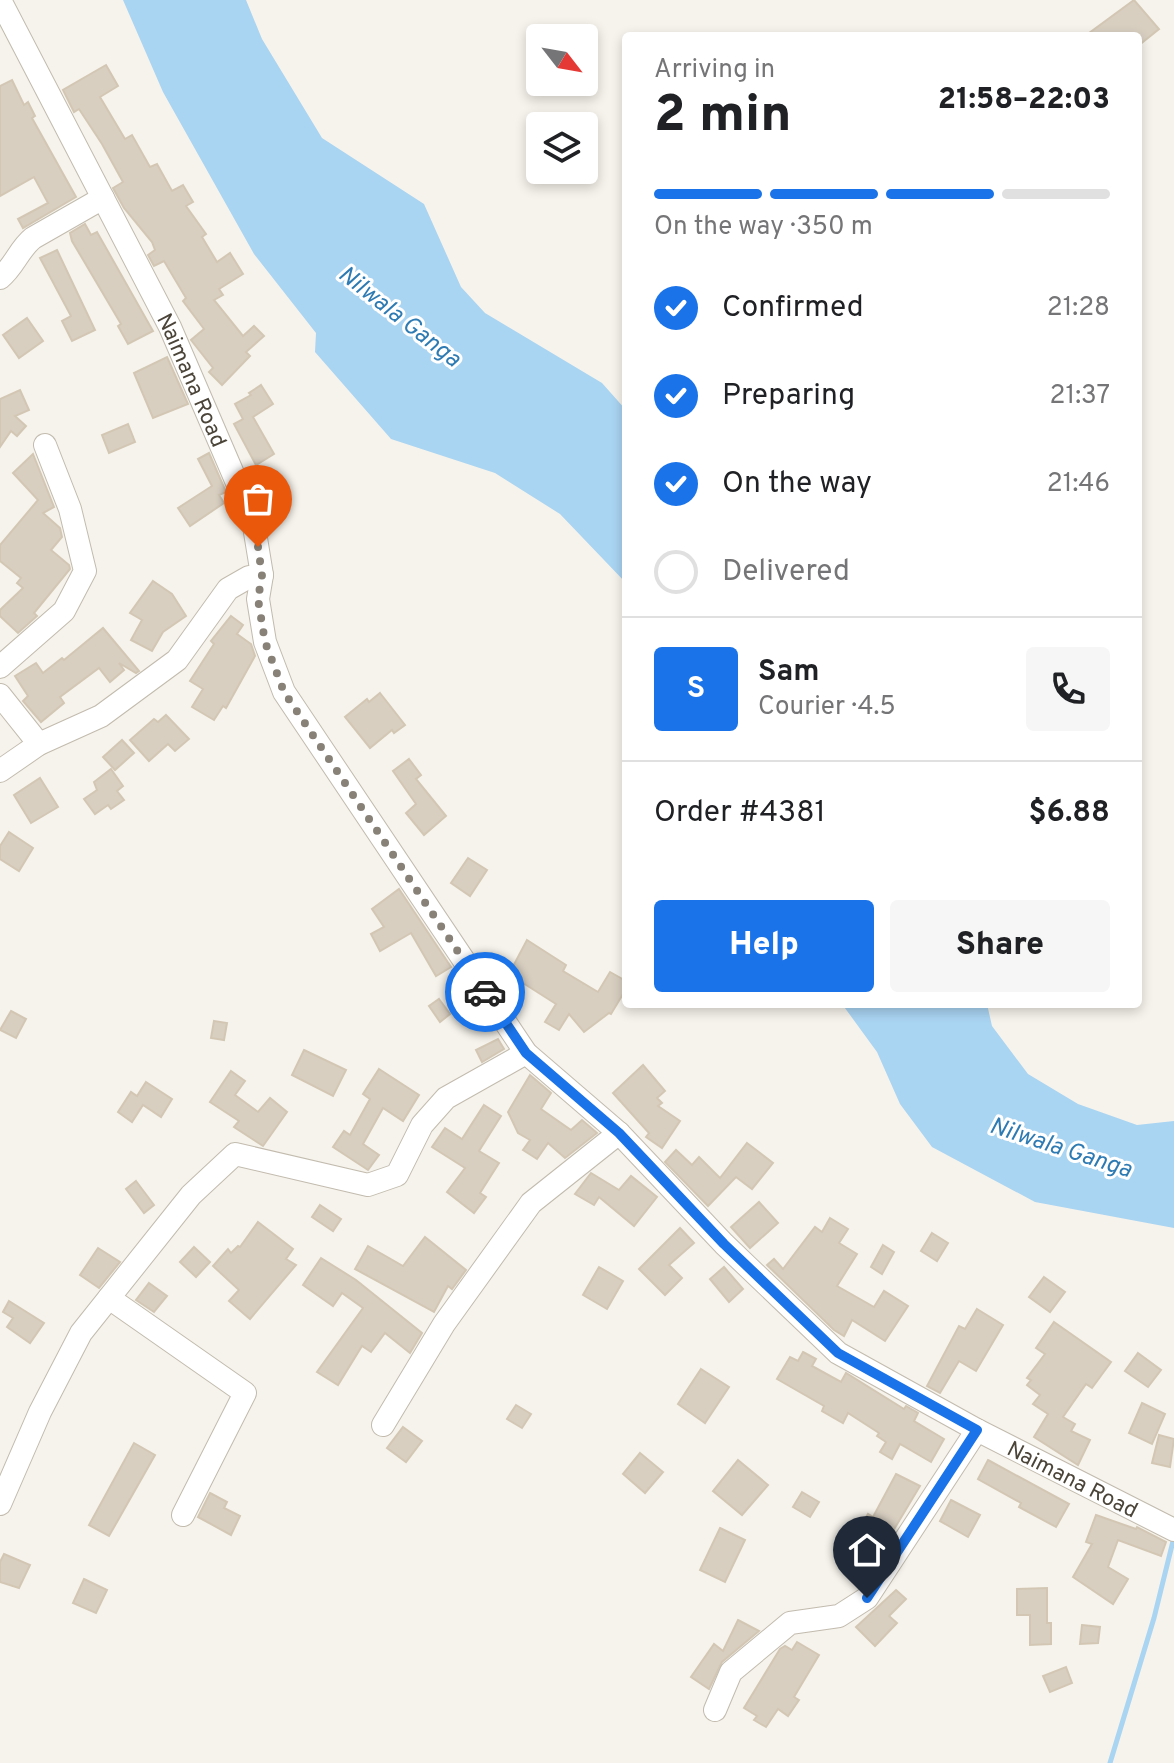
<!DOCTYPE html>
<html lang="en">
<head>
<meta charset="utf-8">
<style>
  :root { --surface:#fff; --page:#f6f6f6; --text:#202124; --muted:#757577; --line:#e0e0e0; --accent:#1a73e8 }
  body { margin:0; font-family:Overpass,sans-serif; background:var(--page); color:var(--text); height:100vh; display:flex; flex-direction:column; font-size:30px; white-space:nowrap }
  * { box-sizing:border-box; margin:0 }
  p { font-size:26px; color:var(--muted) }
  .icon { flex:none; width:44px; height:44px; fill:none; stroke:currentColor; stroke-width:2; stroke-linecap:round; stroke-linejoin:round }
  .map { position:relative; flex:1; overflow:hidden }
  .drawer { position:absolute; left:622px; top:32px; width:520px; height:976px; display:flex; flex-direction:column; background:var(--surface); border-radius:8px; box-shadow:0 4px 12px #0003 }
  .drawer>* { flex:none }
  .needle { width:52px; rotate:121deg }
  .fabs { position:absolute; left:526px; top:24px; display:grid; gap:16px }
  .fabs a { display:grid; place-items:center; width:72px; height:72px; border-radius:8px; background:var(--surface); box-shadow:0 4px 12px #0003; font-size:40px }
  .pin { position:absolute; display:grid; place-items:center; width:68px; height:68px; color:#fff; margin:-82px -34px; border-radius:50% 50% 50% 0; rotate:-45deg; box-shadow:0 0 8px #0007 }
  .pin .icon { rotate:45deg }
  .courier { position:absolute; display:grid; place-items:center; width:80px; height:80px; margin:-40px; border:6px solid #1a73e8; border-radius:50%; background:#fff; color:#222; box-shadow:0 2px 10px #0007 }
  .overview em { font-style:normal; font-weight:800 }
  .overview div { display:flex; flex-direction:column-reverse }
  .overview { display:flex; align-items:center; justify-content:space-between; height:136px; padding:0 32px }
  h1 { font-size:52px; font-weight:800; line-height:60px }
  .bar { display:grid; grid-template-columns:repeat(4,1fr); gap:12px 8px; align-content:center; height:96px; padding:0 32px }
  .bar i { height:10px; border-radius:6px; background:var(--line) }
  .bar .selected { background:var(--accent) }
  .bar p { grid-column:span 4 }
  .line { display:flex; align-items:center; gap:20px; padding:0 32px; border-top:2px solid var(--line) }
  .line div { flex:1 }
  .round { display:grid; place-items:center; flex:none; width:84px; height:84px; border-radius:8px; background:var(--page) }
  ol { padding:0 32px; list-style:none }
  li { display:flex; align-items:center; gap:24px; height:88px }
  li p { margin-inline-start:auto }
  li .icon { padding:8px; border-radius:50%; background:var(--accent); color:#fff; stroke-width:4 }
  li:last-child { color:var(--muted) }
  li i { width:44px; height:44px; border:4px solid var(--line); border-radius:50% }
  .action { display:flex; gap:16px; margin-top:auto; padding:16px 32px }
  .action a { flex:1; height:92px; border-radius:8px; background:var(--accent); color:#fff; font-size:32px; font-weight:800; line-height:92px; text-align:center }
  .action a+a { background:var(--page); color:var(--text) }
  .map>svg:first-child { display:block }
</style>
</head>
<body>
<div class="map">
<svg width="1174" height="1763" viewBox="0 0 1174 1763">
  <rect width="100%" height="100%" fill="#f6f3ec"/>
  <!-- water -->
  <g fill="#a9d4f2">
    <path d="M123,0H246L262,39L322,138L424,204L461,287L485,313L602,383L626,410V583L560,514L495,473L391,439L315,352L316,333L254,254L163,92Z"/>
    <path d="M842,1004H987L992,1026L1028,1074L1078,1104L1137,1125L1174,1121V1228L1035,1202L932,1147L900,1104L877,1052Z"/>
  </g>
  <g fill="none" stroke-linecap="round" stroke-linejoin="round">
    <!-- stream -->
    <path stroke="#a9d4f2" stroke-width="5" d="M1110,1763L1154,1618L1174,1537"/>
  </g>
  <!-- building -->
  <g fill="#d8cfc1" stroke="#d3c7b4" stroke-width="2">
    <path d="M1134,0L1159,29L1138,46V36H1085Z"/>
    <path d="M106,65L118,86L100,97L125,139L132,135L150,167L157,164L172,191L183,185L193,202L186,206L206,234L202,237L217,262L230,253L243,274L219,289L223,295L214,300L243,336L254,326L264,336L246,352L250,356L222,385L209,372L213,368L191,340L204,329L183,301L186,298L164,261L154,266L148,255L155,250L152,242L124,208L113,188L123,182L102,144L79,109L74,112L63,90Z"/>
    <path d="M12,80L24,105L28,102L35,116L32,118L76,197L23,228L18,219L48,203L34,177L0,196V86Z"/>
    <path d="M85,224L91,235L97,232L153,331L128,344L118,326L121,324L72,241L70,233Z"/>
    <path d="M57,250L95,330L72,341L62,321L71,316L40,258Z"/>
    <path d="M27,318L43,341L19,358L3,335Z"/>
    <path d="M167,357L188,404L153,418L134,373Z"/>
    <path d="M261,385L273,404L253,417L274,454L256,465L234,424L243,419L235,404L251,395L249,393Z"/>
    <path d="M20,390L29,410L15,416L26,426L17,436L11,431L0,447V399Z"/>
    <path d="M128,424L135,442L109,453L102,435Z"/>
    <path d="M209,453L226,492L219,495L224,503L190,526L178,508L212,486L198,459Z"/>
    <path d="M33,454L54,507L43,513L60,528L62,537L51,550L69,565L70,569L34,613L37,616L18,633L0,616V610L23,588L17,583L21,578L0,561V545L38,500L13,473Z"/>
    <path d="M153,581L172,594L186,616L163,632L152,651L131,640L142,620L130,613Z"/>
    <path d="M231,616L243,625L237,634L251,644L255,656L226,708L223,706L214,720L192,707L203,689L190,681L214,644L211,641Z"/>
    <path d="M103,628L139,671L136,673L119,663L124,670L110,682L99,668L60,697L64,703L41,722L23,701L28,696L15,676L36,663L43,673L62,658L64,660Z"/>
    <path d="M380,693L405,725L394,733L392,730L370,748L345,717L367,699L369,702Z"/>
    <path d="M166,715L189,739L175,751L168,744L149,761L130,740L154,719L158,722Z"/>
    <path d="M122,740L134,753L115,770L103,757Z"/>
    <path d="M409,759L421,775L416,779L446,816L424,835L406,813L416,804L393,771Z"/>
    <path d="M111,769L123,786L117,791L124,800L111,809L108,805L95,814L84,799L97,790L94,782Z"/>
    <path d="M40,778L58,807L31,823L14,795Z"/>
    <path d="M9,832L33,848L19,871L0,859V846Z"/>
    <path d="M468,858L487,870L470,896L451,883Z"/>
    <path d="M399,889L451,967L436,976L411,933L380,951L371,934L384,927L372,909Z"/>
    <path d="M527,940L566,965L563,971L598,992L610,972L626,981V989L611,1014L609,1013L584,1032L569,1014L559,1030L545,1022L556,1004L509,974Z"/>
    <path d="M439,999L450,1014L440,1022L429,1006Z"/>
    <path d="M11,1011L26,1019L16,1038L0,1030Z"/>
    <path d="M214,1021L227,1023L224,1040L211,1038Z"/>
    <path d="M498,1039L504,1049L482,1062L476,1050Z"/>
    <path d="M304,1050L346,1070L333,1096L292,1075Z"/>
    <path d="M643,1065L665,1091L657,1098L662,1103L658,1106L680,1121L662,1148L646,1137L649,1133L613,1093Z"/>
    <path d="M379,1069L419,1095L403,1121L383,1108L363,1144L379,1155L368,1170L333,1147L344,1131L350,1135L370,1099L363,1094Z"/>
    <path d="M231,1071L245,1081L235,1095L258,1112L270,1098L287,1112L263,1146L234,1127L239,1121L210,1102Z"/>
    <path d="M530,1075L551,1093L541,1109L571,1130L582,1120L597,1133L565,1158L548,1143L537,1159L523,1150L530,1140L518,1133L508,1112Z"/>
    <path d="M146,1082L172,1099L161,1117L143,1105L132,1122L118,1112L131,1092L137,1096Z"/>
    <path d="M484,1105L501,1116L479,1151L499,1163L480,1193L486,1197L474,1213L447,1192L465,1168L432,1147L445,1128L462,1139Z"/>
    <path d="M747,1143L773,1163L752,1189L736,1177L708,1206L665,1162L676,1150L692,1165L699,1157L720,1178Z"/>
    <path d="M591,1173L619,1190L631,1176L657,1197L634,1226L599,1197L594,1205L575,1194Z"/>
    <path d="M136,1181L154,1205L144,1213L126,1189Z"/>
    <path d="M759,1202L778,1223L750,1248L731,1227Z"/>
    <path d="M320,1205L341,1219L333,1231L312,1217Z"/>
    <path d="M830,1218L848,1229L839,1243L857,1254L837,1286L874,1307L884,1291L908,1306L885,1341L852,1320L844,1336L834,1330L767,1265L774,1259L783,1269L815,1227L822,1232Z"/>
    <path d="M258,1222L293,1249L286,1259L296,1265L250,1319L229,1301L239,1290L213,1266L228,1249L231,1253L238,1246L240,1247Z"/>
    <path d="M680,1228L694,1243L669,1265L682,1278L665,1295L639,1269Z"/>
    <path d="M932,1233L948,1243L937,1261L921,1251Z"/>
    <path d="M425,1237L466,1270L452,1289L448,1286L434,1312L355,1269L368,1246L403,1266Z"/>
    <path d="M883,1245L894,1252L882,1274L871,1267Z"/>
    <path d="M194,1247L210,1262L196,1277L180,1262Z"/>
    <path d="M98,1248L120,1262L99,1288L80,1275Z"/>
    <path d="M321,1258L356,1280L422,1333L410,1353L385,1333L371,1352L362,1346L338,1385L317,1372L363,1308L342,1293L333,1306L303,1285Z"/>
    <path d="M599,1267L623,1281L607,1309L583,1295Z"/>
    <path d="M724,1267L743,1289L729,1302L710,1279Z"/>
    <path d="M1044,1277L1065,1292L1050,1312L1029,1297Z"/>
    <path d="M149,1283L167,1296L154,1312L136,1300Z"/>
    <path d="M9,1301L44,1323L30,1343L7,1327L13,1318L3,1312Z"/>
    <path d="M977,1309L1003,1325L976,1371L959,1361L940,1393L927,1386L959,1326L965,1329Z"/>
    <path d="M1054,1322L1111,1362L1092,1388L1086,1384L1063,1417L1075,1424L1071,1431L1090,1440L1078,1465L1034,1437L1048,1414L1033,1404L1040,1395L1027,1385L1031,1380L1027,1378L1045,1354L1036,1348Z"/>
    <path d="M803,1352L816,1359L812,1366L841,1382L846,1373L904,1409L906,1406L918,1413L914,1421L944,1439L931,1462L900,1444L892,1459L880,1452L886,1442L877,1436L879,1433L848,1413L843,1423L822,1411L824,1406L777,1379L790,1357L798,1361Z"/>
    <path d="M1138,1353L1161,1370L1148,1387L1125,1371Z"/>
    <path d="M701,1369L729,1387L705,1423L678,1404Z"/>
    <path d="M1142,1403L1165,1414L1152,1444L1129,1433Z"/>
    <path d="M516,1405L531,1414L522,1428L507,1419Z"/>
    <path d="M403,1427L422,1441L406,1462L387,1448Z"/>
    <path d="M1159,1435L1174,1439L1170,1467L1152,1463Z"/>
    <path d="M134,1443L155,1455L109,1536L89,1525Z"/>
    <path d="M640,1453L663,1472L645,1493L623,1474Z"/>
    <path d="M738,1460L768,1485L742,1515L713,1491Z"/>
    <path d="M988,1460L1069,1504L1056,1527L1019,1507L1021,1503L978,1479Z"/>
    <path d="M896,1474L920,1486L881,1551L855,1536L868,1514L873,1517Z"/>
    <path d="M802,1492L819,1502L810,1517L793,1507Z"/>
    <path d="M210,1493L227,1502L224,1508L240,1516L231,1535L198,1517Z"/>
    <path d="M951,1500L980,1515L968,1537L940,1521Z"/>
    <path d="M1096,1515L1136,1529L1137,1527L1166,1542L1161,1556L1118,1540L1108,1567L1128,1579L1113,1604L1073,1577L1092,1544L1086,1542Z"/>
    <path d="M720,1528L745,1540L725,1582L700,1570Z"/>
    <path d="M4,1554L30,1565L19,1588L0,1582V1562Z"/>
    <path d="M84,1579L107,1590L96,1613L73,1603Z"/>
    <path d="M1047,1588V1623H1051V1644L1030,1645V1615H1017V1589Z"/>
    <path d="M896,1590L906,1599L889,1616L897,1623L875,1646L856,1627Z"/>
    <path d="M738,1620L759,1631L722,1662L709,1689L691,1677L714,1644L723,1651Z"/>
    <path d="M1082,1625L1100,1627L1098,1643L1080,1644Z"/>
    <path d="M797,1642L819,1655L794,1697L799,1700L788,1716L778,1709L766,1727L754,1720L757,1716L744,1708L780,1649L785,1646L792,1650Z"/>
    <path d="M1066,1667L1072,1683L1050,1692L1043,1676Z"/>
  </g>
  <g fill="none" stroke-linecap="round" stroke-linejoin="round">
    <defs>
      <g id="minor">
        <path id="s1" d="M0,0L170,327L253,520L262,575L258,599L265,642L284,692L526,1053L619,1133L724,1244L838,1353L977,1430L1174,1530"/>
        <path d="M0,278C14,267 19,249 33,238L103,198"/>
        <path d="M0,667L64,611L85,571L70,509L45,445"/>
        <path d="M0,695L39,744"/>
        <path d="M0,771L39,744L101,716L177,660L228,589L249,577L262,575"/>
        <path d="M109,1298L245,1393L183,1515"/>
        <path d="M383,1425L444,1324L531,1203L619,1133"/>
        <path d="M0,1504L40,1412L81,1333L191,1195L235,1154L368,1185L397,1175L422,1125L446,1098L526,1053"/>
        <path d="M715,1710L731,1672L790,1623L839,1616L867,1598L977,1430"/>
      </g>
    </defs>
    <!-- minor casing -->
    <use href="#minor" stroke="#c2bbae" stroke-width="24"/>
    <!-- minor -->
    <use href="#minor" stroke="#fff" stroke-width="22"/>
  </g>
  <g fill="none" stroke-linecap="round" stroke-linejoin="round">
    <!-- done -->
    <path stroke="#878178" stroke-width="8" stroke-dasharray="0 14.4" d="M258,547L262,575L258,599L265,642L284,692L485,992"/>
    <!-- route -->
    <path stroke="#1a73e8" stroke-width="10" d="M485,992L526,1053L619,1133L724,1244L838,1353L977,1430L867,1598"/>
  </g>
  <g text-anchor="middle" stroke-width="6" stroke-linejoin="round" paint-order="stroke">
    <!-- street labels -->
    <g font-size="22" fill="#4b4439" stroke="#fff">
      <text dy="8" stroke="none"><textPath href="#s1" startOffset="426">Naimana Road</textPath></text>
      <text dy="8" stroke="none"><textPath href="#s1" startOffset="1890">Naimana Road</textPath></text>
    </g>
    <!-- water labels -->
    <g font-size="24" font-style="italic" fill="#2e7ab2" stroke="#fff">
      <text transform="translate(400 316) rotate(38)" y="8">Nilwala Ganga</text>
      <text transform="translate(1061 1147) rotate(18)" y="8">Nilwala Ganga</text>
    </g>
  </g>
</svg>
<div class="fabs">
<a><svg class="needle" viewBox="-14 -14 28 28"><path d="M0-13l5 13h-10z" fill="#e53935"/><path d="M0 13l5-13h-10z" fill="#757577"/></svg></a>
<a><svg class="icon" aria-label="layers" viewBox="0 0 24 24"><path d="M12 4l9 5-9 5-9-5zM3 14l9 5 9-5"/></svg></a>
</div>
<div class="pin" style="left:258px;top:547px;background:#ea580c"><svg class="icon" aria-label="bag" viewBox="0 0 24 24"><path d="M5 8h14l-1 12H6zM9 8a3 3 0 0 1 6 0"/></svg></div>
<div class="pin" style="left:867px;top:1598px;background:#1f2937"><svg class="icon" aria-label="home" viewBox="0 0 24 24"><path d="M3 11l9-7 9 7M6 9v11h12V9"/></svg></div>
<div class="courier" style="left:485px;top:992px"><svg class="icon" aria-label="car" viewBox="0 0 24 24"><path d="M5 17H2v-5l4-1 3-4h7l3 4 3 1v5h-3M9 17h6M6 11h13"/><circle cx="7" cy="17" r="2"/><circle cx="17" cy="17" r="2"/></svg></div>
<section class="drawer">
<div class="overview"><div><h1>2 min</h1><p>Arriving in</p></div><em>21:58–22:03</em></div>
<div class="bar"><i class="selected"></i><i class="selected"></i><i class="selected"></i><i></i><p>On the way · 350 m</p></div>
<ol>
<li><svg class="icon" aria-label="check" viewBox="0 0 24 24"><path d="M5 12l5 5 9-10"/></svg>Confirmed<p>21:28</p></li>
<li><svg class="icon" aria-label="check" viewBox="0 0 24 24"><path d="M5 12l5 5 9-10"/></svg>Preparing<p>21:37</p></li>
<li><svg class="icon" aria-label="check" viewBox="0 0 24 24"><path d="M5 12l5 5 9-10"/></svg>On the way<p>21:46</p></li>
<li><i></i>Delivered</li>
</ol>
<div class="line" style="height:144px"><b class="round" style="background:var(--accent);color:#fff">S</b><div><b>Sam</b><p>Courier · 4.5</p></div><a class="round"><svg class="icon" aria-label="phone" viewBox="0 0 24 24"><path d="M5 4h4l2 5-3 2q2 4 5 5l2-3 5 2v4C11 20 4 13 5 4z"/></svg></a></div>
<div class="line" style="height:104px"><div>Order #4381</div><b>$6.88</b></div>
<div class="action"><a>Help</a><a>Share</a></div>
</section>
</div>
</body>
</html>
